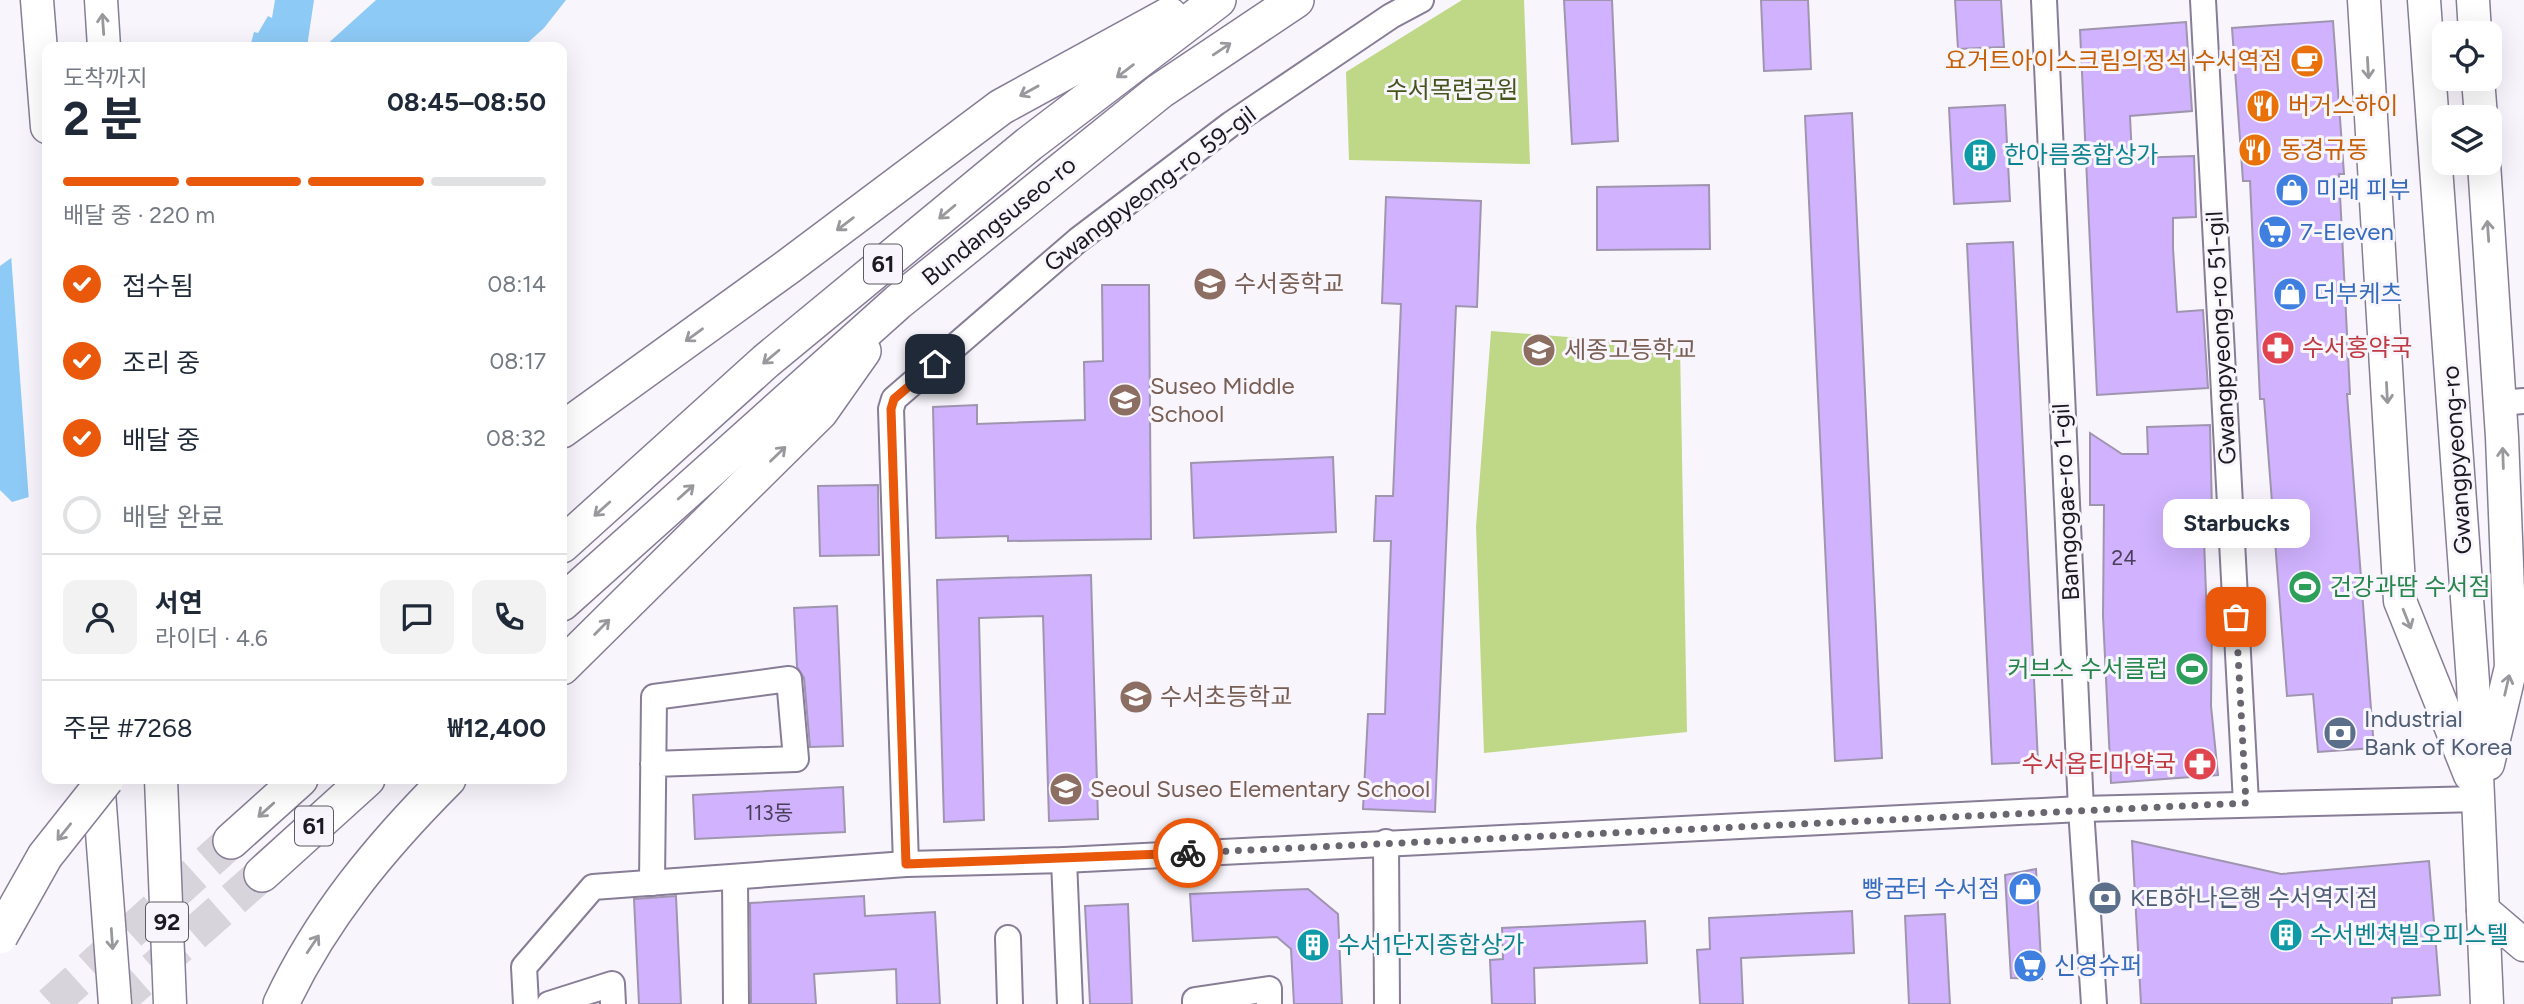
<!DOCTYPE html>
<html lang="ko">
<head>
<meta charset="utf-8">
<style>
  :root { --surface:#fff; --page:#f2f2f3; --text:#1f2937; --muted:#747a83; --line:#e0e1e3; --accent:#ea580c }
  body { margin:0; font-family:Figtree,"Noto Sans KR",sans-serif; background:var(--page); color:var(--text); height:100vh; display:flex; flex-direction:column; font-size:26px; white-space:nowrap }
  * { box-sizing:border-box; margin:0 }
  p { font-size:23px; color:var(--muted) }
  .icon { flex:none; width:38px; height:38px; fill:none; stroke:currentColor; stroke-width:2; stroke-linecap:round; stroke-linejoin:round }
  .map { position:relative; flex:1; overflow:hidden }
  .drawer { position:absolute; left:42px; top:42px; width:525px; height:742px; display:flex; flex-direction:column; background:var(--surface); border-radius:14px; box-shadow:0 7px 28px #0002 }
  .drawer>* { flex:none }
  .fabs { position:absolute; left:2432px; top:21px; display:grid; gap:14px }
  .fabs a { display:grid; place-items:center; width:70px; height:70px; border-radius:14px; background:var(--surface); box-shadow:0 7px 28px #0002; font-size:35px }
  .pin { position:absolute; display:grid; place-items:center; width:60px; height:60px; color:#fff; margin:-30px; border-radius:14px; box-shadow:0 4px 10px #0006 }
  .courier { position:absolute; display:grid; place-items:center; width:70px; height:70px; margin:-35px; border:5px solid #ea580c; border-radius:50%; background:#fff; color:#222; box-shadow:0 2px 9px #0007 }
  .bubble { position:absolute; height:49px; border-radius:14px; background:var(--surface); box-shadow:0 7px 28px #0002; font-size:23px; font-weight:700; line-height:49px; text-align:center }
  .headline em { font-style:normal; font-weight:700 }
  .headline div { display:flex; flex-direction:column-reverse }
  .headline { display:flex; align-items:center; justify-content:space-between; height:119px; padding:0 21px }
  h1 { font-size:46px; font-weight:700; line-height:52px }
  .bar { display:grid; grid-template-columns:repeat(4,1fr); gap:10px 7px; align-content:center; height:84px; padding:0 21px }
  .bar i { height:9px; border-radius:5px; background:var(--line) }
  .bar .current { background:var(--accent) }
  .bar p { grid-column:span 4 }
  .line { display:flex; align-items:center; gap:18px; padding:0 21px; border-top:2px solid var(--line) }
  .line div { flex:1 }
  .round { display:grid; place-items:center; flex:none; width:74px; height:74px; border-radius:14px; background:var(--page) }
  ol { padding:0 21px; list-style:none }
  li { display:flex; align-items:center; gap:21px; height:77px }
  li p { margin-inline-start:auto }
  li .icon { padding:7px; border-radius:50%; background:var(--accent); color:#fff; stroke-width:4 }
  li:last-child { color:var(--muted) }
  li i { width:38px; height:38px; border:4px solid var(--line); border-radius:50% }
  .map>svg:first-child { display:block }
</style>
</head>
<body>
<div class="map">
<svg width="2524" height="1004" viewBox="0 0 2524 1004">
  <rect width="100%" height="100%" fill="#f8f6fc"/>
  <!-- green -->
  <g fill="#bed887">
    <path d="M1462,0H1524L1530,164L1349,160L1346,72Z"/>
    <path d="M1491,331L1680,346L1687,732L1484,753L1476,527Z"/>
  </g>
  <!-- water -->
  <g fill="#8ecaf6">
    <path d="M275,0H314L307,47H250L254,32L258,33L268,16L272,18Z"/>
    <path d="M376,0H566L544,28L523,47H324Z"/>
    <path d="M47,232V478L29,497L12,502L0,490V266Z"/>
  </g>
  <!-- pier -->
  <path fill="#f8f6fc" d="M47,228V483L29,501L11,254Z"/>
  <!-- building -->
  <g fill="#d0b2fe" stroke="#9f95af" stroke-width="2">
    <path d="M1564,0H1612L1618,141L1572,144Z"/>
    <path d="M1761,0H1808L1811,69L1764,71Z"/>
    <path d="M1955,0H2001L2004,47L1958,49Z"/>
    <path d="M2333,21L2344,174H2339L2350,394H2347L2374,748L2318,752L2313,694L2287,696L2264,399H2260L2250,181H2243L2232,28Z"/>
    <path d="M2186,22L2192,111L2130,116L2132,158L2194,156L2196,217L2173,218V248L2177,312L2203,310L2208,388L2097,395L2080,30Z"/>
    <path d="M2005,105L2010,201L1954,204L1949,108Z"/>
    <path d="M1852,113L1882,758L1835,761L1805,116Z"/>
    <path d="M1709,185L1710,249L1597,250V187Z"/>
    <path d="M1386,197L1481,201L1477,307L1456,306L1435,812L1363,809L1368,714H1385L1391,541H1374L1376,496H1393L1401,304L1382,303Z"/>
    <path d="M2013,242L2038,762L1992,764L1967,244Z"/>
    <path d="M1102,285H1149L1151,539L1008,541V536L936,538L933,407L977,405V424L1085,420L1084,362L1103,361Z"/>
    <path d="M2210,425L2212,512H2203L2207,620H2212L2211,706L2218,775L2111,783L2103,616L2104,505H2090V433L2122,454H2148L2147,427Z"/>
    <path d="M1333,457L1336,532L1194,538L1191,463Z"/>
    <path d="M878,485L879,555L820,556L818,486Z"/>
    <path d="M1091,575L1098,819L1049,821L1043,616L979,618L984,820L944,822L937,580Z"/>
    <path d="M837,606L843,746L810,747L804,678L797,667L794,608Z"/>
    <path d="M843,787L845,832L695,839L693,795Z"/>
    <path d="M2132,841L2281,874L2429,861L2440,995L2392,998V1004H2141Z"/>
    <path d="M2036,869L2042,979L2011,978L2005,875Z"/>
    <path d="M1308,889L1338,914L1342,1004H1294L1291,949L1277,937L1193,941L1190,894Z"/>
    <path d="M676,896L681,1004H639L634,899Z"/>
    <path d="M864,896L865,916L935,912L940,1004H897L896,969L814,974L816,1004H751L750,903Z"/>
    <path d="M1128,904L1132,1004H1090L1085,906Z"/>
    <path d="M1852,911L1854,953L1741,958L1743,1004H1700L1697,950L1710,949L1709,918Z"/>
    <path d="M1945,914L1950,1004H1909L1905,916Z"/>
    <path d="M1645,921L1647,963L1534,968L1535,1004H1492L1490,960L1503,959L1502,928Z"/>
  </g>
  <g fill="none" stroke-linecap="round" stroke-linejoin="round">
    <!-- highway-tunnel -->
    <g stroke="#d7d5db" stroke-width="35" stroke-dasharray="35 18" stroke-linecap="butt">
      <path d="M51,1004L231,841"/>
      <path d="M114,1004L262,874"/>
    </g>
    <defs>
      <g id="minor">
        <path d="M1421,0L1391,16L1231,124L1078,240L894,399L891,409L906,864L1064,860L2081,809L2479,799"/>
        <path d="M2044,0L2081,809L2094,1004"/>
        <path d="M2203,0L2246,803"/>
        <path d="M2499,403L2524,401"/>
        <path d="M1386,842L1387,1004"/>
        <path d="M1064,860L1070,1004"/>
        <path d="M735,879L736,1004"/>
        <path d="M652,883L654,697L789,679L796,759L653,764"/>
        <path d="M1008,938L1010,1004"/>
        <path d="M526,1004L524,967L593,887L906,864"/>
        <path d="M549,1004L612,984L613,1004"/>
        <path d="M1195,1004V1000L1269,989V1004"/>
      </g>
      <g id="major">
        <path d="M37,0L47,127"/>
        <path d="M101,0L104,47"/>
        <path d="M2364,0L2400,601L2470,775"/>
        <path d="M2424,0L2473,682L2487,1004"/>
        <path d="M2473,0L2475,33"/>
        <path d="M2478,79L2481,117"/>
        <path d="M2484,163L2502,437L2511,667L2488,764"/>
        <path d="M98,779L115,1004"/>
        <path d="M161,779L170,1004"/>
        <path d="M2483,910L2524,945"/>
      </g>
      <g id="highway">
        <path d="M562,430L789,266L1001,107L1169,15"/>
        <path d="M562,545L766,361L1029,144L1218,0"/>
        <path d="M562,603L898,302L1160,91L1296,0"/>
        <path d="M562,667L820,412L863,351"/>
        <path d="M231,841L300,779"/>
        <path d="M262,874L367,779"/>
        <path d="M281,1004C321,918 381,846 448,779"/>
      </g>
    </defs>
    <!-- minor casing -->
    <use href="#minor" stroke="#877d96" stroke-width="28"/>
    <!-- major casing -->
    <use href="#major" stroke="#877d96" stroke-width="35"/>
    <!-- highway casing -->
    <use href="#highway" stroke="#877d96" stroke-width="38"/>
    <!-- minor -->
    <use href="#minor" stroke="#fff" stroke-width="24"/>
    <!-- major -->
    <use href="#major" stroke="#fff" stroke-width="32"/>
    <!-- highway -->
    <use href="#highway" stroke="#fff" stroke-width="35"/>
    <defs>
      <path id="highway-bridge" d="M0,936L45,856L106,779"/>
    </defs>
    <!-- highway-bridge casing -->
    <use href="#highway-bridge" stroke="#877d96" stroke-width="38" stroke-linecap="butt"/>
    <!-- highway-bridge -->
    <use href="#highway-bridge" stroke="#fff" stroke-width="35"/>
  </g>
  <!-- one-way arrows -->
  <defs><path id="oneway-shaft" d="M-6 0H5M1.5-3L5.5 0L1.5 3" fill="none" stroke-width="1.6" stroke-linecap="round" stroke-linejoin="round" transform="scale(1.75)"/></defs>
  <g stroke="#99989c">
    <use href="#oneway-shaft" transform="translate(103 24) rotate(-94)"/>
    <use href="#oneway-shaft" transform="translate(1222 49) rotate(-34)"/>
    <use href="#oneway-shaft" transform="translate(2368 68) rotate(87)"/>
    <use href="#oneway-shaft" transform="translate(1125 71) rotate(143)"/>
    <use href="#oneway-shaft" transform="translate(1029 91) rotate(151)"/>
    <use href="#oneway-shaft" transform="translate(947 212) rotate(140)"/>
    <use href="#oneway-shaft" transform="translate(845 224) rotate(143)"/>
    <use href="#oneway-shaft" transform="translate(2488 231) rotate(-94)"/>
    <use href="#oneway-shaft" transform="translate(694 335) rotate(144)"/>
    <use href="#oneway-shaft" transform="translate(771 357) rotate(140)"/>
    <use href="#oneway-shaft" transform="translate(2387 393) rotate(87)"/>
    <use href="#oneway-shaft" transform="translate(778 454) rotate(-44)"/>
    <use href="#oneway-shaft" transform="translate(2503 458) rotate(-92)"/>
    <use href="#oneway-shaft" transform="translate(686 492) rotate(-42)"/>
    <use href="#oneway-shaft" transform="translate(602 509) rotate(138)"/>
    <use href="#oneway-shaft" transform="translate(2407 619) rotate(68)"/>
    <use href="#oneway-shaft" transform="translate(602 627) rotate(-45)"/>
    <use href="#oneway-shaft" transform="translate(2507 685) rotate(-77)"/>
    <use href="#oneway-shaft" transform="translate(266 810) rotate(138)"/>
    <use href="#oneway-shaft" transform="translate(64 832) rotate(129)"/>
    <use href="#oneway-shaft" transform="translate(112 939) rotate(86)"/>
    <use href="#oneway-shaft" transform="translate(313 944) rotate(-56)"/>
  </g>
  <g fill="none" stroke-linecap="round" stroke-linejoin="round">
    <!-- done -->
    <path stroke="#6a666f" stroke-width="7" stroke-dasharray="0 12.6" d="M1188,853L2246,803L2236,617"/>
    <!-- route -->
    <path stroke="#ea580c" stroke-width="9" d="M935,364L894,399L891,409L906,864L1188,853"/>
  </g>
  <!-- icons -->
  <defs>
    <symbol id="cafe-disc" viewBox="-11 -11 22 22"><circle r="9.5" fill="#e8710a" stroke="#f8f6fc"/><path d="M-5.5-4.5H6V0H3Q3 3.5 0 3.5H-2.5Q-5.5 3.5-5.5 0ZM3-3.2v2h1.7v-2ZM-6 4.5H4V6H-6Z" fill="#fff"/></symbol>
    <symbol id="restaurant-disc" viewBox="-11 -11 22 22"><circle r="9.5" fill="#e8710a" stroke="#f8f6fc"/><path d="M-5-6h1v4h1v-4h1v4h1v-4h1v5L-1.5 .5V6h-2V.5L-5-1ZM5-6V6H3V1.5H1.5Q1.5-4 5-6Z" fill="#fff"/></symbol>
    <symbol id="building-disc" viewBox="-11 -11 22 22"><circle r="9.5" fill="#0f9aa8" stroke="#f8f6fc"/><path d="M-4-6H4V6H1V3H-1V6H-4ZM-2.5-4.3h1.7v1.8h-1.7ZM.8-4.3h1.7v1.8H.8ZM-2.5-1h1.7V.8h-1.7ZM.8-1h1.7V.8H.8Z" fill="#fff"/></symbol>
    <symbol id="shop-disc" viewBox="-11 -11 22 22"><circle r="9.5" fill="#3f7fe0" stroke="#f8f6fc"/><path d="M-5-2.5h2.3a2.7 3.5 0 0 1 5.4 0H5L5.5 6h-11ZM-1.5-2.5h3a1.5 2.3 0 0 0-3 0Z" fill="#fff"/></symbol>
    <symbol id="supermarket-disc" viewBox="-11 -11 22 22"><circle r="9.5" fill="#3f7fe0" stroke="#f8f6fc"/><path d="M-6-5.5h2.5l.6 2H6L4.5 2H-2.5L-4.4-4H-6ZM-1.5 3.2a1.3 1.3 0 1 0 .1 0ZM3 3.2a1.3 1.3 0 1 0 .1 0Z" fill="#fff"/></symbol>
    <symbol id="school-disc" viewBox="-11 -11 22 22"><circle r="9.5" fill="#8d6e63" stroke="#f8f6fc"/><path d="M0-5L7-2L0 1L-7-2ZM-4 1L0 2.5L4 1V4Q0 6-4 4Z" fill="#fff"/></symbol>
    <symbol id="pharmacy-disc" viewBox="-11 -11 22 22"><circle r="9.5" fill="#e0444e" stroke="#f8f6fc"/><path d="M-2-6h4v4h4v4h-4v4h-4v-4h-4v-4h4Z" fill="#fff"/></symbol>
    <symbol id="stadium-disc" viewBox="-11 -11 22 22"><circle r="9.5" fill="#2e9e5b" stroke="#f8f6fc"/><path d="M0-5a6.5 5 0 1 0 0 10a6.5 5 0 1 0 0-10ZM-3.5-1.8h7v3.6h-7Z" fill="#fff"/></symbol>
    <symbol id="bank-disc" viewBox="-11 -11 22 22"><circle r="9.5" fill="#5c6f8a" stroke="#f8f6fc"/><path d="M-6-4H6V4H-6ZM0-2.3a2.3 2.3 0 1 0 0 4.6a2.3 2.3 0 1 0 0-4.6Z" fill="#fff"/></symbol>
  </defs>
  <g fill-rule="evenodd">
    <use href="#cafe-disc" x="2288" y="42" width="38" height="38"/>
    <use href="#restaurant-disc" x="2244" y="87" width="38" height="38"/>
    <use href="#restaurant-disc" x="2236" y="131" width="38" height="38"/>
    <use href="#building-disc" x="1961" y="136" width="38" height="38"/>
    <use href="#shop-disc" x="2273" y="171" width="38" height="38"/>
    <use href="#supermarket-disc" x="2256" y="213" width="38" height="38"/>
    <use href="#school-disc" x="1191" y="265" width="38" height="38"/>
    <use href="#shop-disc" x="2271" y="275" width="38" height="38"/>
    <use href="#pharmacy-disc" x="2259" y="329" width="38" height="38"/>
    <use href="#school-disc" x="1520" y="331" width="38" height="38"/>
    <use href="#school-disc" x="1106" y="381" width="38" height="38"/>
    <use href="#stadium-disc" x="2286" y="568" width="38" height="38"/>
    <use href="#stadium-disc" x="2173" y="650" width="38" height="38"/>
    <use href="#school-disc" x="1117" y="678" width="38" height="38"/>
    <use href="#bank-disc" x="2321" y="714" width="38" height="38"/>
    <use href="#pharmacy-disc" x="2181" y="745" width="38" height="38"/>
    <use href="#school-disc" x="1047" y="770" width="38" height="38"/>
    <use href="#shop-disc" x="2006" y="870" width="38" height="38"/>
    <use href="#bank-disc" x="2086" y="879" width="38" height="38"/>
    <use href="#building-disc" x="2267" y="916" width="38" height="38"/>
    <use href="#building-disc" x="1294" y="926" width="38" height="38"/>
    <use href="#supermarket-disc" x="2011" y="947" width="38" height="38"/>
  </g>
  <g text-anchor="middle" stroke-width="6" stroke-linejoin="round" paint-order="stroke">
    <!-- number labels -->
    <g font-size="21" fill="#4a3f5a">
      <text x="2124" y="565">24</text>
      <text x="769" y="820">113동</text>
    </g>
    <!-- shield labels -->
    <g fill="#f8f6fc" stroke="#5f5b64" stroke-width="2">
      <rect x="864" y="244.5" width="38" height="39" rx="5"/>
      <rect x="295" y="806.5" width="38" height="39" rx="5"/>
      <rect x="146" y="902.5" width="42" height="39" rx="5"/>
    </g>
    <g font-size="23" font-weight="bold" fill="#1d1923">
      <text x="883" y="272">61</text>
      <text x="314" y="834">61</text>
      <text x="167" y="930">92</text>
    </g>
    <!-- food labels -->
    <g font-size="24" fill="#c56008" stroke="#f8f6fc" text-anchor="start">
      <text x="2282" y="69" text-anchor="end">요거트아이스크림의정석 수서역점</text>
      <text x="2288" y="114">버거스하이</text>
      <text x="2280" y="158">동경규동</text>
    </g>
    <!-- park labels -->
    <g font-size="24" fill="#44541b" stroke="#f8f6fc">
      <text x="1452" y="98">수서목련공원</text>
    </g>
    <!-- culture labels -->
    <g font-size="24" fill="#0d838f" stroke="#f8f6fc" text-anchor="start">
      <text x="2004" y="163">한아름종합상가</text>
      <text x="2310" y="943">수서벤쳐빌오피스텔</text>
      <text x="1338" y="953">수서1단지종합상가</text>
    </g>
    <!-- street labels -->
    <g font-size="24" fill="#1d1923" stroke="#f8f6fc">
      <text transform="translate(1150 189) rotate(-37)" y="8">Gwangpyeong-ro 59-gil</text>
      <text transform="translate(999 221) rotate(-39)" y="8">Bundangsuseo-ro</text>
      <text transform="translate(2221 338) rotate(-93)" y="8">Gwangpyeong-ro 51-gil</text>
      <text transform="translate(2457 460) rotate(-94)" y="8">Gwangpyeong-ro</text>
      <text transform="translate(2066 502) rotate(-93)" y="8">Bamgogae-ro 1-gil</text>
    </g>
    <!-- shop labels -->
    <g font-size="24" fill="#366cbe" stroke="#f8f6fc" text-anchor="start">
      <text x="2316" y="198">미래 피부</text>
      <text x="2300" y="240">7-Eleven</text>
      <text x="2314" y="302">더부케츠</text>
      <text x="2000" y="897" text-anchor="end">빵굼터 수서점</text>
      <text x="2054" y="974">신영슈퍼</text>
    </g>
    <!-- education labels -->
    <g font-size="24" fill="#785e54" stroke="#f8f6fc" text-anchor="start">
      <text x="1234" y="292">수서중학교</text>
      <text x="1564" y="358">세종고등학교</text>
      <text x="1150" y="394">Suseo Middle<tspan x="1150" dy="28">School</tspan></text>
      <text x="1160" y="705">수서초등학교</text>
      <text x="1090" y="797">Seoul Suseo Elementary School</text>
    </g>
    <!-- health labels -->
    <g font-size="24" fill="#be3a42" stroke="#f8f6fc" text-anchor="start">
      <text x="2302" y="356">수서홍약국</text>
      <text x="2176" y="772" text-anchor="end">수서옵티마약국</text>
    </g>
    <!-- leisure labels -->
    <g font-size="24" fill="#27864d" stroke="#f8f6fc" text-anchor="start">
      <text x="2330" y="595">건강과땀 수서점</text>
      <text x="2168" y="677" text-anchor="end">커브스 수서클럽</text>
    </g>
    <!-- service labels -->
    <g font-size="24" fill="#4e5e75" stroke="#f8f6fc" text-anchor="start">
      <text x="2364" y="727">Industrial<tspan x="2364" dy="28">Bank of Korea</tspan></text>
      <text x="2130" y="906">KEB하나은행 수서역지점</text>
    </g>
  </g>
</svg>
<div class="fabs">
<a><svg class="icon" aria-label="locate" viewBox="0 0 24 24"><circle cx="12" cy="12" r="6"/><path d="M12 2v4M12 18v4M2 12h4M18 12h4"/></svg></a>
<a><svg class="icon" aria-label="layers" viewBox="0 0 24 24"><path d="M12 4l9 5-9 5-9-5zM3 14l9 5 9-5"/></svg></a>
</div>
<div class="pin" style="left:2236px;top:617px;background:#ea580c"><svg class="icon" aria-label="bag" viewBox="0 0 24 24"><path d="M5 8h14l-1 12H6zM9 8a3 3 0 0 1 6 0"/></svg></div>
<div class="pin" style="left:935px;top:364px;background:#1f2937"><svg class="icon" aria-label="home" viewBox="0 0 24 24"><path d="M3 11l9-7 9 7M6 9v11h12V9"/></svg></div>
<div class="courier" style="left:1188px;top:853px"><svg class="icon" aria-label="bike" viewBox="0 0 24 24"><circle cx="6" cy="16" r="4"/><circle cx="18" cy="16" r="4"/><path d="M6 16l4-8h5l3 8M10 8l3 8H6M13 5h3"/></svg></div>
<div class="bubble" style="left:2163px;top:499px;width:147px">Starbucks</div>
<section class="drawer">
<div class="headline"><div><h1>2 분</h1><p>도착까지</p></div><em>08:45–08:50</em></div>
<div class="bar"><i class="current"></i><i class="current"></i><i class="current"></i><i></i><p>배달 중 · 220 m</p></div>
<ol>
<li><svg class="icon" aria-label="check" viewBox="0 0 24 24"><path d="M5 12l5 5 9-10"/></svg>접수됨<p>08:14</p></li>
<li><svg class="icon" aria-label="check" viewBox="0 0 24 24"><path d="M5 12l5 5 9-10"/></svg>조리 중<p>08:17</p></li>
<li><svg class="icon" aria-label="check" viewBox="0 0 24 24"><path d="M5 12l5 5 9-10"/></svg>배달 중<p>08:32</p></li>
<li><i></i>배달 완료</li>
</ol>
<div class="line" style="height:126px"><a class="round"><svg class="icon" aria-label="person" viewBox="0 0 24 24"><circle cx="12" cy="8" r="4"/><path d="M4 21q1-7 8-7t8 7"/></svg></a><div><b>서연</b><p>라이더 · 4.6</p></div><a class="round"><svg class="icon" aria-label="chat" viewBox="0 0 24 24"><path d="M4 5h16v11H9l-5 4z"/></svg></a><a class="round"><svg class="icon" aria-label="phone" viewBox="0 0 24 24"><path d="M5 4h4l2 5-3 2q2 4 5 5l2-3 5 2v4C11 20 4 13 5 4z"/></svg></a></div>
<div class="line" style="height:91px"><div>주문 #7268</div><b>₩12,400</b></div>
</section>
</div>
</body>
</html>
